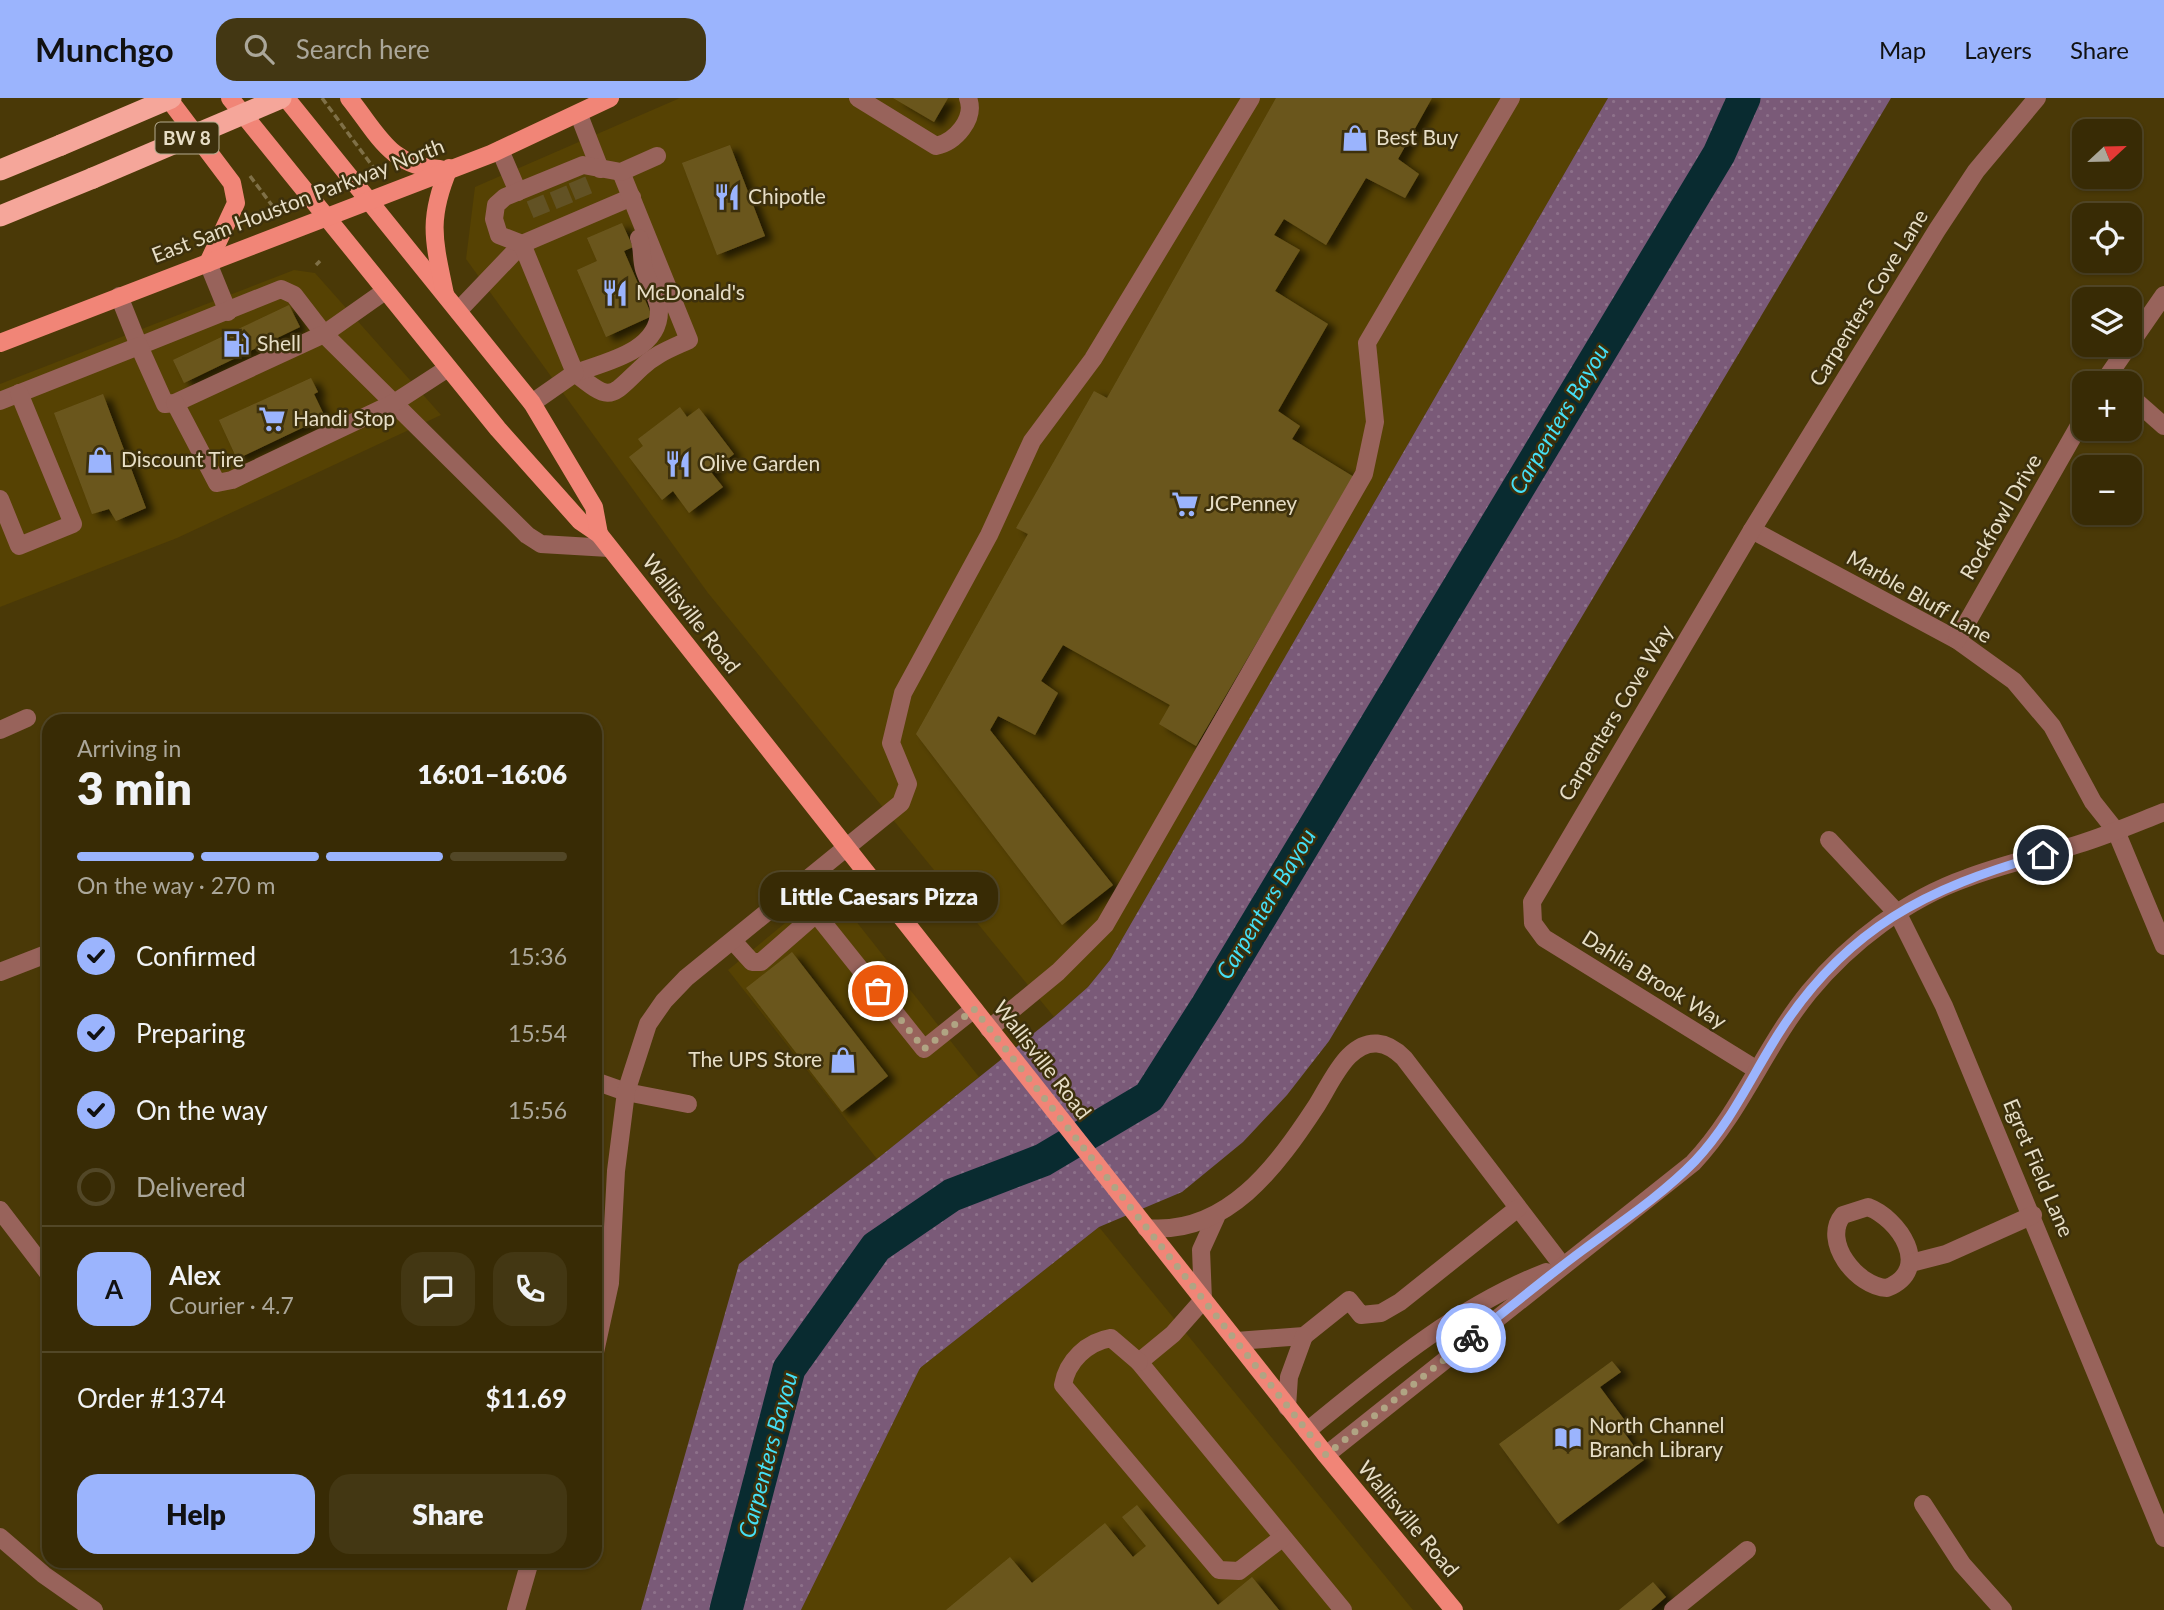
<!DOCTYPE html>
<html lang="en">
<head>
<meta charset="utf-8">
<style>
  :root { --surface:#382b05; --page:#433713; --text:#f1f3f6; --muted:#aba79a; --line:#524727; --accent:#9bb4fd }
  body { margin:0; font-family:Lato,sans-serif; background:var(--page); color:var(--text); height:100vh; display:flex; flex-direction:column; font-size:26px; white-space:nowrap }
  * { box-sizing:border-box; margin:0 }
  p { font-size:23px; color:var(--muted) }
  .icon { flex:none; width:38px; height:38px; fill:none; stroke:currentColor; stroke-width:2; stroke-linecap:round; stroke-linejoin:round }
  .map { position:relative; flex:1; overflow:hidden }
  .sheet { position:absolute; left:42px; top:616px; width:560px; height:854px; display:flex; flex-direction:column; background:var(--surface); border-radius:21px; box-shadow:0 2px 5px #0004,0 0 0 2px var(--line) }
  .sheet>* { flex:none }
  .needle { width:46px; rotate:68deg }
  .controls { position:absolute; left:2072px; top:21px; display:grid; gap:14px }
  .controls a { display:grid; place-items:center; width:70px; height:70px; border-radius:14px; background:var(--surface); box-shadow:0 2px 5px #0004,0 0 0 2px var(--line); font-size:35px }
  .pin { position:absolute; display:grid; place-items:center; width:60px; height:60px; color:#fff; margin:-30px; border:4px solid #fff; border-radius:50%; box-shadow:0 2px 7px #0007 }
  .courier { position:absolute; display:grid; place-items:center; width:70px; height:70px; margin:-35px; border:5px solid #9bb4fd; border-radius:50%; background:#fff; color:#222; box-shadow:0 2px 9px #0007 }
  .bubble { position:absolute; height:49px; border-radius:21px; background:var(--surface); box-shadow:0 2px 5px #0004,0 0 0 2px var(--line); font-size:23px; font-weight:800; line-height:49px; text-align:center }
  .head em { font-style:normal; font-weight:800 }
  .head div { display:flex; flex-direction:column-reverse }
  .head { display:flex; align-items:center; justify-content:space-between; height:119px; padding:0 35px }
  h1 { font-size:46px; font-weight:800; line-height:52px }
  .bar { display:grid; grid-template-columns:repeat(4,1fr); gap:10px 7px; align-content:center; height:84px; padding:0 35px }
  .bar i { height:9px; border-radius:5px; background:var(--line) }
  .bar .on { background:var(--accent) }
  .bar p { grid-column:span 4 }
  .line { display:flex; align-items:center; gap:18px; padding:0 35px; border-top:2px solid var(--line) }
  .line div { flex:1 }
  .round { display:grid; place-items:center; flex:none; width:74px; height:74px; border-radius:21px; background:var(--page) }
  ol { padding:0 35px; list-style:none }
  li { display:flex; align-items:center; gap:21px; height:77px }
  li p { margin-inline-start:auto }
  li .icon { padding:7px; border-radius:50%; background:var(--accent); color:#111; stroke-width:4 }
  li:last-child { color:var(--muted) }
  li i { width:38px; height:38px; border:4px solid var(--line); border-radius:50% }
  .button { display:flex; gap:14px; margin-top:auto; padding:14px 35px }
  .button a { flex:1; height:80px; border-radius:21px; background:var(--accent); color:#111; font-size:28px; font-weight:800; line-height:80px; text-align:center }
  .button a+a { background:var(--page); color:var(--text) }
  header { display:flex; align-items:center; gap:42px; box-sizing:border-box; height:98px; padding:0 35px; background:var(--accent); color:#111 }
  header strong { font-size:33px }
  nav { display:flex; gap:38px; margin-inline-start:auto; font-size:24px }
  .search { width:490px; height:63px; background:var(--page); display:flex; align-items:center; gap:18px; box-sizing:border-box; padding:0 24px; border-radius:21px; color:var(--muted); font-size:26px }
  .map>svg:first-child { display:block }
</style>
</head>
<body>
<header>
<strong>Munchgo</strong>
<div class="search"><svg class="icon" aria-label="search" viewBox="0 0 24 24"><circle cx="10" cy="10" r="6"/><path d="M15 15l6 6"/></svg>Search here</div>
<nav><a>Map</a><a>Layers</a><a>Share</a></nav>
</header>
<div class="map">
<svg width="2164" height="1512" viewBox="0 0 2164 1512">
  <defs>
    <pattern id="grass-dots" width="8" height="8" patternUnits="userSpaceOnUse" patternTransform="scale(1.75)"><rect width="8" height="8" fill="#7a5a78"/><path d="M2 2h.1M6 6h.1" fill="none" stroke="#8d718a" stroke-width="1.8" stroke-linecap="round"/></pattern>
    <filter id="shadow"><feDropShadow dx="8" dy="4.5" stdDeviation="3.5" flood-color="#0009"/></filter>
  </defs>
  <rect width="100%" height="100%" fill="#4a3907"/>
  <!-- built -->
  <g fill="#564203">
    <path d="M680,0H1608L1110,862L1088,889L1054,919L708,495L466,161L475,89Z"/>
    <path d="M294,172L315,175L441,317L177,440L0,509V286Z"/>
    <path d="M829,789L979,979L877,1061L728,872Z"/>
    <path d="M1099,1129L1413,1512H801L920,1270Z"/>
  </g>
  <!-- grass -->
  <path fill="url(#grass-dots)" d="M1608,0H1891L1329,943L1287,997L1243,1044L1182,1094L1099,1129L920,1270L801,1512H641L739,1166L877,1061L1054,919L1088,889L1110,862Z"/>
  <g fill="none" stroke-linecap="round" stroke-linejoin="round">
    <!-- river -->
    <path stroke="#092b30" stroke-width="33" d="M726,1512L789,1271L876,1149L952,1097L1043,1062L1149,999L1208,906L1719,56L1744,0"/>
  </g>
  <!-- building -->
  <g fill="#6b571e" filter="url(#shadow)">
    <path d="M893,0H948L934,24Z"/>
    <path d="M1276,0H1432L1398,61L1419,76L1405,100L1366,80L1326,147L1284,121L1274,137L1300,152L1275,193L1328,226L1278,313L1300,328L1292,341L1354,379L1196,648L1159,626L1170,607L1063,547L1041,583L1058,595L1035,637L998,618L990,632L1113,787L1062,827L916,636L1028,436L1016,430L1094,293L1107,300Z"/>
    <path d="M730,47L765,138L717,157L682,65Z"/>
    <path d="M622,125L633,149L624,153L652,218L606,239L577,172L597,163L587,140Z"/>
    <path d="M289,207L300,229L184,285L173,262Z"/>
    <path d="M311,280L318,294L314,296L325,319L237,361L219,322Z"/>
    <path d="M103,296L146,410L116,423L109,411L92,416L54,315Z"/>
    <path d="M680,309L687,319L699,310L734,356L711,374L723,389L689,415L673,393L662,402L629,359L643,348L638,341Z"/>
    <path d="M792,854L888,978L842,1014L746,890Z"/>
    <path d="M1612,1263L1621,1274L1600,1289L1629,1328L1623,1333L1644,1362L1558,1426L1499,1346Z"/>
    <path d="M1137,1407L1218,1507L1252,1479L1279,1512H946L1010,1459L1032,1485L1105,1425L1133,1459L1146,1448L1122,1419Z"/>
    <path d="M1653,1484L1666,1499L1651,1512H1619Z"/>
  </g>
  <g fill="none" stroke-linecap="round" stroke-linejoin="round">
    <!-- minor-tunnel -->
    <g stroke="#625224" stroke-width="18" stroke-dasharray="18 9" stroke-linecap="butt">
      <path d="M577,82L584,99"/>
      <path d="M558,91L565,108"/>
      <path d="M535,100L542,117"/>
    </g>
    <!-- path -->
    <g stroke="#7f7047" stroke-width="3.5" stroke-dasharray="7 3.5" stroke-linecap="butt">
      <path d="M322,0L379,77"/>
      <path d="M250,78L280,118"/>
      <path d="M316,167L320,163"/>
    </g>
    <!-- minor -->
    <g stroke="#98635b" stroke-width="18">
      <path d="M858,0L936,48C955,44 976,21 968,0"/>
      <path d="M579,17L600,71"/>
      <path d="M500,52L518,94"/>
      <path d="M208,165L228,214"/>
      <path d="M119,198L139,248L281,191L294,197L324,236L527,437L541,446L609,450"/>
      <path d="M458,213L522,146L632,99"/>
      <path d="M575,275C612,305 610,299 641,270C655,256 672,250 689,242L621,74"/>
      <path d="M575,275C606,264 660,253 659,212C658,199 648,184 644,171C641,161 643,150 639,140"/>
      <path d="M2103,285L2164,197"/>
      <path d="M2130,298L2164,328"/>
      <path d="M0,303L139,248L165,306L175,305L324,236L385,193"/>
      <path d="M175,305L217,385L232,382L394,305L448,270"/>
      <path d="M532,305L575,275L522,146L499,137L494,121L496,107L505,99L583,67L621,74L657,58"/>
      <path d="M0,401L19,448L73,426L19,295"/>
      <path d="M1752,432L1957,542L2014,583L2052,628L2093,704L2116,733L2164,848"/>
      <path d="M1957,542L2084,319"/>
      <path d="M0,632L27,620"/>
      <path d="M1829,742L1898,816L1944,908L2164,1440"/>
      <path d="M797,792L924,951L974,911"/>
      <path d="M733,843L752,864H761L816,816"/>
      <path d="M0,874L49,855"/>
      <path d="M989,931L1058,874L1105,827L1364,376L1375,324L1367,245L1511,0"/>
      <path d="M1757,972L1544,840L1533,825L1532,804L1752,432L1937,132L1976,73L2037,0"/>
      <path d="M595,983L626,994L688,1006"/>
      <path d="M1868,1109C1898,1120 1934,1171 1887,1190C1857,1189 1821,1143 1843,1117Z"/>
      <path d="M0,1112L49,1176"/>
      <path d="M1216,1119L1201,1152L1203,1202L1173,1236L1139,1264L1343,1512"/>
      <path d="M1146,1130C1227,1138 1277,1068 1317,1007C1327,991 1336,971 1349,958C1368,939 1387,943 1404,960L1562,1167"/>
      <path d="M1911,1165L1946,1156L2033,1117"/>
      <path d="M1236,1243L1304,1238L1349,1202L1361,1217L1381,1215L1400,1204L1518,1110"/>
      <path d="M595,1254L610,1185L616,1073L626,994L648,926L664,903L686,880L901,705L908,686L891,645L903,595L989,437L1032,343L1093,261L1251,0"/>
      <path d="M1139,1264L1111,1240C1087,1244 1067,1263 1063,1287L1219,1472L1239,1473L1282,1440"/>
      <path d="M1287,1309L1289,1279L1304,1238"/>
      <path d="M1307,1333C1382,1272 1455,1210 1546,1174"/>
      <path d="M1326,1357L1693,1065C1741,1014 1765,948 1809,894C1850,844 1907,801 1967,780C2004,766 2042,758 2079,746C2108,737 2136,725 2164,714"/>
      <path d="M1923,1406L1962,1466L2003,1512"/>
      <path d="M0,1439L44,1477L94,1512"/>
      <path d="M516,1512L530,1463"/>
      <path d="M1673,1512L1747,1452"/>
    </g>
    <!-- major -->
    <g stroke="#f18577" stroke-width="18">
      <path d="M168,0L232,85L236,105L208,165"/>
      <path d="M230,0L498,331L580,423L599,436L1326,1357L1454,1512"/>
      <path d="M286,0L532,305L594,409L599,436"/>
      <path d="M349,0C378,36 390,69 440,71"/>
      <path d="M445,196C434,143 427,122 449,70"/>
      <path d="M0,245L491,56L610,0"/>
    </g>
    <!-- highway -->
    <g stroke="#f5a69a" stroke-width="21">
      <path d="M0,72L61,47"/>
      <path d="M0,118L93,80"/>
    </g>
    <!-- highway-bridge -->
    <g stroke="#f5a69a" stroke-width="21">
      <path d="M61,47L171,0"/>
      <path d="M93,80L281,0"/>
    </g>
  </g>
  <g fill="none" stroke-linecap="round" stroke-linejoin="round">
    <!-- done -->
    <path stroke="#b0a483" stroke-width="7" stroke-dasharray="0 12.6" d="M878,893L924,951L974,911L1326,1357L1471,1240"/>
    <!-- route -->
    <path stroke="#9bb4fd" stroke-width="9" d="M1471,1240C1508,1211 1545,1180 1583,1152C1621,1124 1662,1097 1695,1063C1731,1025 1751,979 1779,935C1846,830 1927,790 2043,757"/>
  </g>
  <!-- icons -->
  <defs>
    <symbol id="shop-bare" viewBox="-9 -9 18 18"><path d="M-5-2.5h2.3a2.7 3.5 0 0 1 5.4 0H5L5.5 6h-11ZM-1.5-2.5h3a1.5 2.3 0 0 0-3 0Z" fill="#9bb4fd" stroke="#3d300c" stroke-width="2.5" paint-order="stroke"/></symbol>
    <symbol id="restaurant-bare" viewBox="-9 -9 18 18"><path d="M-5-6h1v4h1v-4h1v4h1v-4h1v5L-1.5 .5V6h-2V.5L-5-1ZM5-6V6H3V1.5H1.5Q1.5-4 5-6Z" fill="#9bb4fd" stroke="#3d300c" stroke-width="2.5" paint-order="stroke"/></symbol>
    <symbol id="fuel-bare" viewBox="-9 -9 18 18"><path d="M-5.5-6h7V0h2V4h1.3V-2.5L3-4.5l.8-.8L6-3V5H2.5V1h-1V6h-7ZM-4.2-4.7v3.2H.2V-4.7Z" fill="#9bb4fd" stroke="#3d300c" stroke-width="2.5" paint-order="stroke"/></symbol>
    <symbol id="supermarket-bare" viewBox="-9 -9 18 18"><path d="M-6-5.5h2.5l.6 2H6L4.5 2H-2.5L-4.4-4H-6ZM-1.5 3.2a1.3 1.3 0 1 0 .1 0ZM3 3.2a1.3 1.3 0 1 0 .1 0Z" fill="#9bb4fd" stroke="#3d300c" stroke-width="2.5" paint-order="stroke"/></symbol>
    <symbol id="library-bare" viewBox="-9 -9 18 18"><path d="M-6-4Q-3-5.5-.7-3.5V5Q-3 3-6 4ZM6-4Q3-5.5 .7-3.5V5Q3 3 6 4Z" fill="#9bb4fd" stroke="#3d300c" stroke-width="2.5" paint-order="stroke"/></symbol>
  </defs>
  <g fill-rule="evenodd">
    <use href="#shop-bare" x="1336" y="21" width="38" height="38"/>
    <use href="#restaurant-bare" x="708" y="80" width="38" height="38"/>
    <use href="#restaurant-bare" x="596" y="176" width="38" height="38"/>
    <use href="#fuel-bare" x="217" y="227" width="38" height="38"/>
    <use href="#supermarket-bare" x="253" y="302" width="38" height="38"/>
    <use href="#shop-bare" x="81" y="343" width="38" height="38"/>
    <use href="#restaurant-bare" x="659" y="347" width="38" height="38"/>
    <use href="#supermarket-bare" x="1166" y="387" width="38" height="38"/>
    <use href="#shop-bare" x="824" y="943" width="38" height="38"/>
    <use href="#library-bare" x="1549" y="1321" width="38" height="38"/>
  </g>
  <g text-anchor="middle" stroke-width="5" stroke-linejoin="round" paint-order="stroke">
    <!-- shield labels -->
    <rect fill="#3d300c" stroke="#b4aa8e" stroke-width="2" x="155.5" y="24.5" width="63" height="31" rx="5"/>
    <g font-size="19" font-weight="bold" fill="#e7dec6">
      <text x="187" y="47">BW 8</text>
    </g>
    <!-- poi labels -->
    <g font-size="21" fill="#e7dec6" stroke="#3d300c" text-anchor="start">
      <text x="1376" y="47">Best Buy</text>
      <text x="748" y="106">Chipotle</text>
      <text x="636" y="202">McDonald's</text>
      <text x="257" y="253">Shell</text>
      <text x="293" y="328">Handi Stop</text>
      <text x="121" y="369">Discount Tire</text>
      <text x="699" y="373">Olive Garden</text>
      <text x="1206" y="413">JCPenney</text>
      <text x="822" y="969" text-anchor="end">The UPS Store</text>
      <text x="1589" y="1335">North Channel<tspan x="1589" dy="24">Branch Library</tspan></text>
    </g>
    <!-- street labels -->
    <g font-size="21" fill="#e7dec6" stroke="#3d300c">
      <text transform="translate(298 103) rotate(-21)" y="7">East Sam Houston Parkway North</text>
      <text transform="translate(1869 200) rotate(-58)" y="7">Carpenters Cove Lane</text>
      <text transform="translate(2001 419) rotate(-60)" y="7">Rockfowl Drive</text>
      <text transform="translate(1919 499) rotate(30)" y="7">Marble Bluff Lane</text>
      <text transform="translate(691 516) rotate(52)" y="7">Wallisville Road</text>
      <text transform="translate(1616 615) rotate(-59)" y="7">Carpenters Cove Way</text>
      <text transform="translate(1654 882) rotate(32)" y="7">Dahlia Brook Way</text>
      <text transform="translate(1042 962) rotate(52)" y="7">Wallisville Road</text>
      <text transform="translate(2038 1070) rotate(67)" y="7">Egret Field Lane</text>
      <text transform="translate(1408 1421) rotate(50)" y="7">Wallisville Road</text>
    </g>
    <!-- water labels -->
    <g font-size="23" font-style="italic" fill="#45dff5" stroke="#3d300c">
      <text transform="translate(1559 321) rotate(-59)" y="8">Carpenters Bayou</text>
      <text transform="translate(1266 806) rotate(-59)" y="8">Carpenters Bayou</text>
      <text transform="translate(768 1357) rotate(-75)" y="8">Carpenters Bayou</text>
    </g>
  </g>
</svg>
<div class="controls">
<a><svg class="needle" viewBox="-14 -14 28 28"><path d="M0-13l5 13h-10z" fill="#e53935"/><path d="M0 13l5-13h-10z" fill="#aba79a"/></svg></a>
<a><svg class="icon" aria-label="locate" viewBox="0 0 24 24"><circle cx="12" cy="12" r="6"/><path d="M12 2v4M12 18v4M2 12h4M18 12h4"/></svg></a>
<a><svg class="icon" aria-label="layers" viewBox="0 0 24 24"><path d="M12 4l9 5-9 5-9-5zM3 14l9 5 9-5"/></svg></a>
<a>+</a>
<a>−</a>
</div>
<div class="pin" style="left:878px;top:893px;background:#ea580c"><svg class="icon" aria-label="bag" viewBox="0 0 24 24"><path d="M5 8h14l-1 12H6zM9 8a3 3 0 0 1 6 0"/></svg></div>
<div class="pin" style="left:2043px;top:757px;background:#1f2937"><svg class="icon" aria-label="home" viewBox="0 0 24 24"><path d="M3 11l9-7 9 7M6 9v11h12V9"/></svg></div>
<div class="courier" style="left:1471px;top:1240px"><svg class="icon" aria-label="bike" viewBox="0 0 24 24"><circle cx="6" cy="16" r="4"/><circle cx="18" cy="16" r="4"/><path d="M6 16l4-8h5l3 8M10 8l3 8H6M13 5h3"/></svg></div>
<div class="bubble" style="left:760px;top:774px;width:238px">Little Caesars Pizza</div>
<section class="sheet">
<div class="head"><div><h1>3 min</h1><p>Arriving in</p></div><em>16:01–16:06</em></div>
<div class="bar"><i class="on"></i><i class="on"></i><i class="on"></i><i></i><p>On the way · 270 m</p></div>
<ol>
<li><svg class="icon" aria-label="check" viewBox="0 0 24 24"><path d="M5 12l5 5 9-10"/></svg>Confirmed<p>15:36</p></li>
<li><svg class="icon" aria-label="check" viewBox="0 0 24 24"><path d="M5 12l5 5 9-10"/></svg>Preparing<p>15:54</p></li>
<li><svg class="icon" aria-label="check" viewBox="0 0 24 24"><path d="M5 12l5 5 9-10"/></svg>On the way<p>15:56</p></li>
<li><i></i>Delivered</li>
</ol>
<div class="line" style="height:126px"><b class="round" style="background:var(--accent);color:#111">A</b><div><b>Alex</b><p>Courier · 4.7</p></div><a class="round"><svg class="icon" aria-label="chat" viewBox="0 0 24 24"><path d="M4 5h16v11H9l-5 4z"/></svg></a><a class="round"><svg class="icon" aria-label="phone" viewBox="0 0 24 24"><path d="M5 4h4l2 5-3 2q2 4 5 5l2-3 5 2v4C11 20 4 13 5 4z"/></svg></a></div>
<div class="line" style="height:91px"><div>Order #1374</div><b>$11.69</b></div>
<div class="button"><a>Help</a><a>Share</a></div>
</section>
</div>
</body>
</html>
